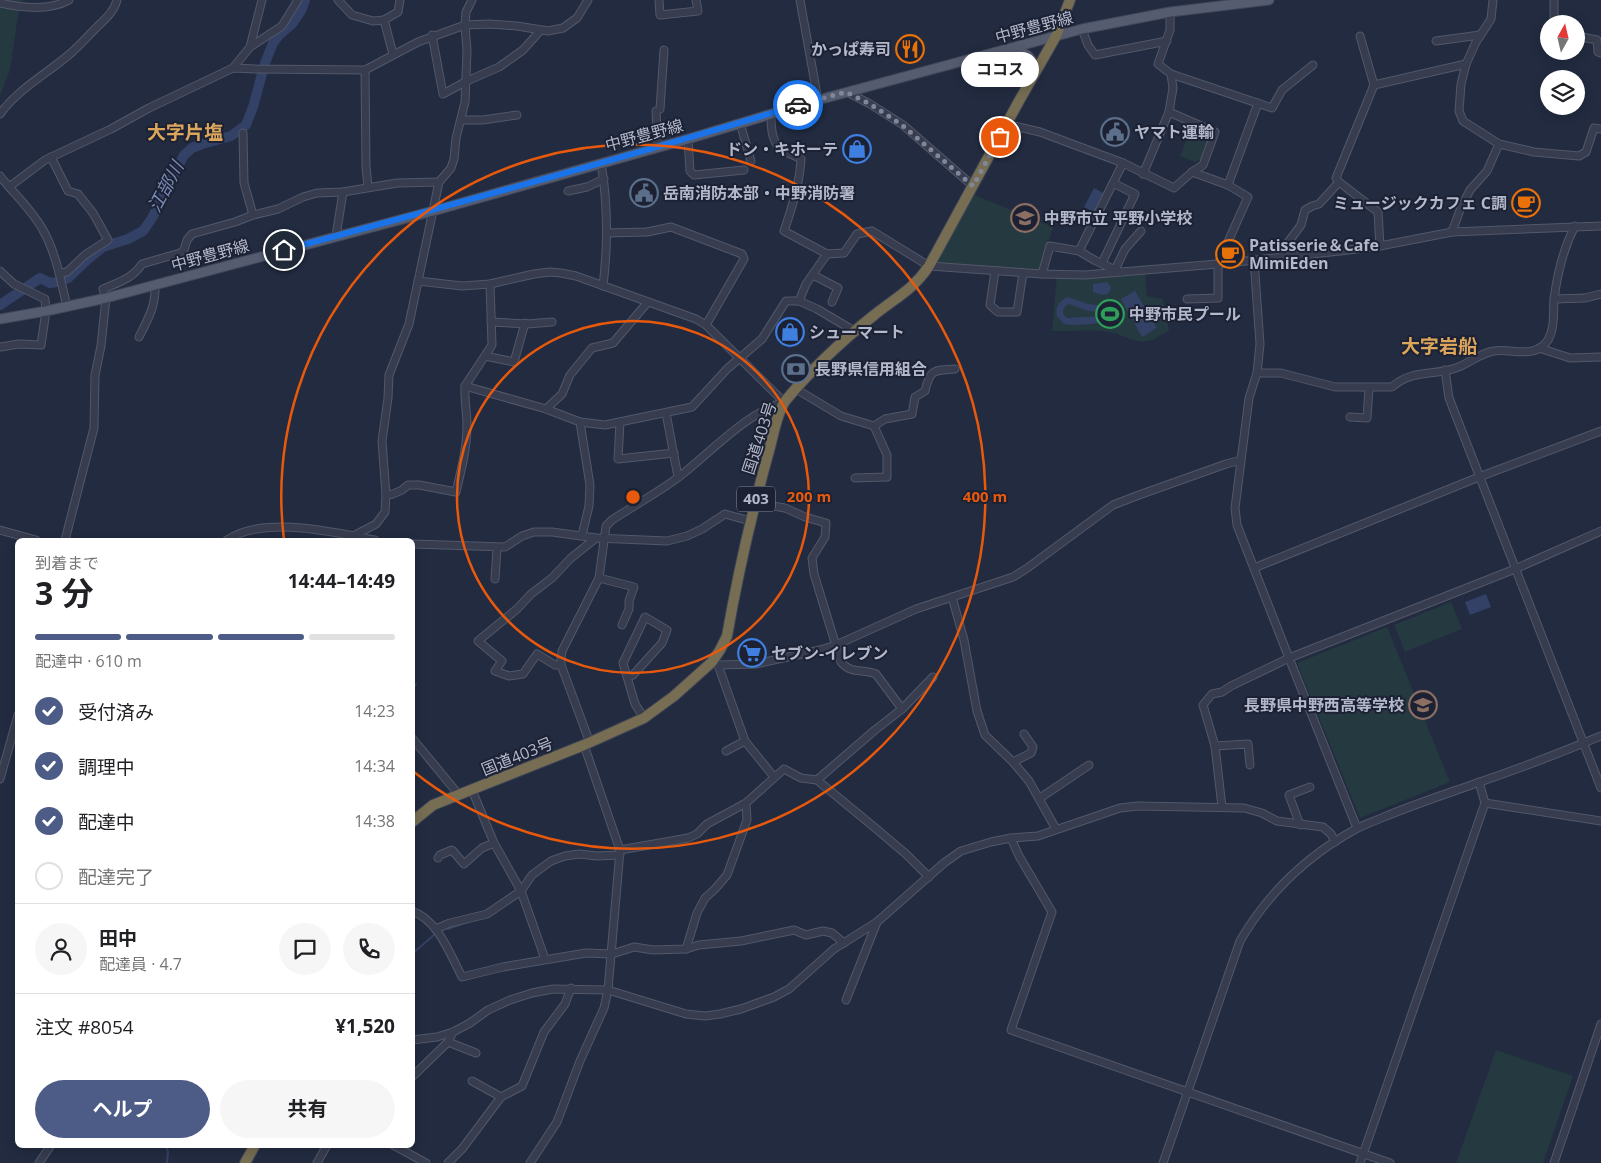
<!DOCTYPE html>
<html lang="ja">
<head>
<meta charset="utf-8">
<style>
  :root { --surface:#fff; --page:#f6f6f6; --text:#202124; --muted:#757577; --line:#e0e0e0; --accent:#4d5b87 }
  body { margin:0; font-family:"Open Sans","Noto Sans JP",sans-serif; background:var(--page); color:var(--text); height:100vh; display:flex; flex-direction:column; font-size:19px; white-space:nowrap }
  * { box-sizing:border-box; margin:0 }
  p { font-size:16px; color:var(--muted) }
  .icon { flex:none; width:28px; height:28px; fill:none; stroke:currentColor; stroke-width:2; stroke-linecap:round; stroke-linejoin:round }
  .map { position:relative; flex:1; overflow:hidden }
  .panel { position:absolute; left:15px; top:538px; width:400px; height:610px; display:flex; flex-direction:column; background:var(--surface); border-radius:8px; box-shadow:0 2px 12px #0003 }
  .panel>* { flex:none }
  .needle { width:32px; rotate:8deg }
  .controls { position:absolute; left:1540px; top:15px; display:grid; gap:10px }
  .controls a { display:grid; place-items:center; width:45px; height:45px; border-radius:50%; background:var(--surface); box-shadow:0 2px 12px #0003; font-size:25px }
  .pin { position:absolute; display:grid; place-items:center; width:42px; height:42px; color:#fff; margin:-21px; border:2px solid #fff; border-radius:50%; box-shadow:0 1px 5px #0007 }
  .courier { position:absolute; display:grid; place-items:center; width:50px; height:50px; margin:-25px; border:4px solid #1a73e8; border-radius:50%; background:#fff; color:#222; box-shadow:0 1px 6px #0007 }
  .bubble { position:absolute; height:35px; border-radius:18px; background:var(--surface); box-shadow:0 2px 12px #0003; font-size:16px; font-weight:700; line-height:35px; text-align:center }
  .headline em { font-style:normal; font-weight:700 }
  .headline div { display:flex; flex-direction:column-reverse }
  .headline { display:flex; align-items:center; justify-content:space-between; height:85px; padding:0 20px }
  h1 { font-size:32px; font-weight:700; line-height:38px }
  .bar { display:grid; grid-template-columns:repeat(4,1fr); gap:8px 5px; align-content:center; height:60px; padding:0 20px }
  .bar i { height:6px; border-radius:4px; background:var(--line) }
  .bar .active { background:var(--accent) }
  .bar p { grid-column:span 4 }
  .line { display:flex; align-items:center; gap:12px; padding:0 20px; border-top:1px solid var(--line) }
  .line div { flex:1 }
  .round { display:grid; place-items:center; flex:none; width:52px; height:52px; border-radius:26px; background:var(--page) }
  ol { padding:0 20px; list-style:none }
  li { display:flex; align-items:center; gap:15px; height:55px }
  li p { margin-inline-start:auto }
  li .icon { padding:5px; border-radius:50%; background:var(--accent); color:#fff; stroke-width:4 }
  li:last-child { color:var(--muted) }
  li i { width:28px; height:28px; border:2px solid var(--line); border-radius:50% }
  .button { display:flex; gap:10px; margin-top:auto; padding:10px 20px }
  .button a { flex:1; height:58px; border-radius:30px; background:var(--accent); color:#fff; font-size:20px; font-weight:700; line-height:58px; text-align:center }
  .button a+a { background:var(--page); color:var(--text) }
  .map>svg:first-child { display:block }
</style>
</head>
<body>
<div class="map">
<svg width="1601" height="1163" viewBox="0 0 1601 1163">
  <rect width="100%" height="100%" fill="#222b40"/>
  <!-- green -->
  <g fill="#253941">
    <path d="M0,0H26L20,2L10,70L0,96Z"/>
    <path d="M1191,129L1210,137L1201,159L1195,162L1180,156Z"/>
    <path d="M972,194L1053,227L1040,270L936,263Z"/>
    <path d="M1145,270L1147,296L1163,299L1169,331C1162,334 1155,340 1148,341C1136,344 1125,336 1114,333C1094,328 1073,332 1052,331L1057,274Z"/>
    <path d="M1451,602L1462,629L1405,652L1394,625Z"/>
    <path d="M1387,627L1450,782L1360,818L1297,663Z"/>
    <path d="M1496,1050L1573,1076L1543,1163H1456Z"/>
  </g>
  <!-- water -->
  <g fill="#344166" fill-rule="evenodd">
    <path d="M1094,188L1103,193L1094,212L1084,207Z"/>
    <path d="M1107,282L1111,287C1109,298 1101,295 1093,292V284Z"/>
    <path d="M1135,291L1157,328L1142,337L1121,299Z"/>
    <path d="M1068,297L1088,304L1106,306L1111,312C1111,315 1111,317 1109,320C1104,324 1071,326 1064,324L1057,316C1055,307 1059,301 1068,297ZM1069,304L1088,311L1104,312L1105,315L1103,316L1067,318C1061,314 1062,307 1069,304Z"/>
    <path d="M1486,594L1491,607L1470,615L1465,602Z"/>
  </g>
  <g fill="none" stroke-linecap="round" stroke-linejoin="round">
    <!-- stream -->
    <g stroke="#344166" stroke-width="2">
      <path d="M412,690L416,684"/>
      <path d="M448,929L471,921"/>
      <path d="M412,954L434,935"/>
      <path d="M166,1145L168,1152L167,1163"/>
      <path d="M251,1163L253,1158"/>
    </g>
    <!-- river -->
    <path stroke="#344166" stroke-width="10" d="M0,305L40,278L50,283L57,282L68,278L88,259L103,247L128,239L143,231L152,218L184,155L192,148L202,144L231,136L246,125L253,107L265,63L273,43L279,35L292,24L301,11L305,0"/>
    <defs>
      <g id="minor">
        <path d="M338,0L352,15L373,21L384,20L398,12L400,0"/>
        <path d="M659,0L660,15L698,11L696,0"/>
        <path d="M800,0L818,100"/>
        <path d="M1493,0L1491,19L1476,42L1466,64L1461,84L1459,111L1463,121L1499,144L1534,152L1579,156L1586,152L1594,128L1601,129"/>
        <path d="M0,3C22,8 49,11 69,0"/>
        <path d="M384,20L393,54"/>
        <path d="M1554,24V0"/>
        <path d="M1082,29L1088,45L1095,55L1167,41"/>
        <path d="M432,35L443,94L467,81L499,67L523,50L540,31"/>
        <path d="M1360,36L1374,85"/>
        <path d="M1576,36L1597,40L1598,52L1601,53"/>
        <path d="M1436,41L1480,35"/>
        <path d="M250,47L282,26L298,0"/>
        <path d="M233,68L250,47L262,0"/>
        <path d="M365,70L366,166L368,187"/>
        <path d="M1171,74L1272,108L1282,90L1313,65"/>
        <path d="M847,92L870,104L903,125L973,186"/>
        <path d="M660,109L664,50"/>
        <path d="M656,111L658,147"/>
        <path d="M0,114C18,89 48,73 71,53C80,45 88,36 96,28C104,20 114,12 117,0"/>
        <path d="M771,114C771,127 771,145 785,152C790,154 796,156 801,159C800,183 792,208 784,231L827,254L844,253L857,234L872,231L929,266L1042,274L1085,275L1218,264L1340,251L1380,246L1452,232L1601,226"/>
        <path d="M461,120H483L517,115"/>
        <path d="M740,123L751,161"/>
        <path d="M1006,124L1040,132L1123,163L1174,188L1192,172L1203,165L1215,132L1169,112L1173,88L1171,74L1158,64L1170,30V12"/>
        <path d="M243,133L244,183L253,215"/>
        <path d="M688,139L690,171L694,175L744,170"/>
        <path d="M51,157L68,191L78,194L93,213L108,240L85,255L67,272L60,273"/>
        <path d="M601,163C608,204 608,245 603,286"/>
        <path d="M1192,172L1228,185L1258,103"/>
        <path d="M1143,174L1169,112"/>
        <path d="M0,176C14,194 32,210 43,230C56,253 61,281 67,307"/>
        <path d="M1339,182L1378,212L1380,246"/>
        <path d="M9,187L45,160L111,129L149,108L233,68L256,69L365,70L418,42L465,25L489,24L517,26L548,31L563,28L577,18L588,0"/>
        <path d="M568,191L587,187L604,179"/>
        <path d="M1452,232L1460,210L1470,190L1487,171L1499,144"/>
        <path d="M607,233L647,232L671,227L742,254L744,259L706,325"/>
        <path d="M336,236L343,192"/>
        <path d="M1079,251L1123,163"/>
        <path d="M1282,257L1284,248L1301,225L1305,210L1312,206L1319,204L1339,182L1336,178L1374,85L1466,64"/>
        <path d="M1254,260L1260,344L1257,373L1249,398L1235,508L1237,525L1289,658L1357,828"/>
        <path d="M1102,263L1135,194L1113,183"/>
        <path d="M1115,270L1125,249L1141,231"/>
        <path d="M0,271L14,284L45,299L46,311L41,345L19,344L0,347"/>
        <path d="M995,271L990,305L998,312H1017L1023,273"/>
        <path d="M1042,274L1050,246L1079,251L1096,261L1120,272"/>
        <path d="M813,275L838,288L832,302"/>
        <path d="M418,281L462,286L490,284L534,274L550,272L561,273L576,276L696,319L706,325L784,402C746,413 711,452 680,476C659,492 635,505 612,520L606,526L599,578L562,651L561,658V665L590,743"/>
        <path d="M1187,299L1218,298V264L1248,197L1228,185"/>
        <path d="M1554,299L1585,298L1601,294"/>
        <path d="M799,301L817,309L856,332"/>
        <path d="M491,322L527,324L552,322"/>
        <path d="M139,337C148,319 156,306 155,285"/>
        <path d="M1539,348L1570,358L1601,357"/>
        <path d="M485,356L514,362L525,323"/>
        <path d="M1445,370L1449,398L1601,788"/>
        <path d="M1257,373H1281L1335,387H1392C1412,369 1433,376 1456,368C1470,363 1480,353 1494,351C1512,348 1535,360 1548,340C1555,328 1553,313 1554,299C1557,276 1564,247 1575,226"/>
        <path d="M465,386L546,409L580,422L605,425L692,407L727,369L762,339L786,301H799L806,284L827,254"/>
        <path d="M796,389L841,416L874,426L885,419L912,414L915,397L925,391C930,369 934,370 955,369"/>
        <path d="M546,409L562,394L570,375L592,348L613,343L647,303"/>
        <path d="M666,413L678,477"/>
        <path d="M1350,417L1367,418L1369,388"/>
        <path d="M580,422L590,485L589,506L582,535"/>
        <path d="M620,422L618,459L674,453"/>
        <path d="M855,478L887,477V455L874,426"/>
        <path d="M386,495L393,494L402,490L408,485H419L456,492C461,471 467,448 467,426C467,412 464,399 465,386L492,345L490,284"/>
        <path d="M754,503L785,508L805,517L826,523L825,537L812,558L814,574L841,662C852,675 862,668 876,674L902,709"/>
        <path d="M0,530L36,540"/>
        <path d="M65,540L94,428L95,375L101,346L106,298L103,289C119,282 132,279 142,264L180,253L184,250L187,240L192,234L235,222L253,215L278,209L303,197L317,193L343,192L397,183L439,182"/>
        <path d="M227,540C264,515 333,532 375,540"/>
        <path d="M351,540L353,536L376,524L385,512L386,495L382,441L388,398L389,375L409,324L439,182L451,168L454,159L456,138L465,102L467,51L465,25L466,12L472,0"/>
        <path d="M412,544L505,547L522,536L534,532H552L596,538L667,541L687,536L702,529L725,514L750,521"/>
        <path d="M1254,568L1479,477L1601,431"/>
        <path d="M599,578L634,587L629,601V609L622,625"/>
        <path d="M495,579L497,548"/>
        <path d="M952,597L964,640L977,711L985,735L1013,762"/>
        <path d="M712,662L718,665L756,664L820,650L836,645L916,609L1013,577L1026,569L1113,505L1139,495L1226,464L1241,460"/>
        <path d="M561,665H555L537,654L523,674L509,676L495,671L502,661L478,641L517,609L531,594L552,578L571,558L596,538"/>
        <path d="M718,665L745,741L774,777"/>
        <path d="M627,677L633,675L662,643L667,630L645,617L623,663L635,704L644,718"/>
        <path d="M1024,734L1033,747L1031,753L1013,762L1029,781L1056,829"/>
        <path d="M412,738L459,795"/>
        <path d="M1215,746L1248,744L1250,765"/>
        <path d="M726,751L745,741"/>
        <path d="M0,779L18,715"/>
        <path d="M817,780L875,730L902,709L933,677"/>
        <path d="M1479,782L1485,803L1601,821"/>
        <path d="M472,790L494,843L521,891L545,959"/>
        <path d="M1040,798L1089,765"/>
        <path d="M1222,807L1215,746L1203,705L1212,694L1222,692L1231,686L1289,658L1515,569L1601,531"/>
        <path d="M1300,825L1289,795L1310,787"/>
        <path d="M1011,838L1019,856L1052,912L1011,1030L1390,1163"/>
        <path d="M620,850L688,838L697,834L707,824L746,803L784,769L801,778L817,780L874,827L906,854L929,877"/>
        <path d="M438,858L440,855L452,850L464,864L482,848L494,843"/>
        <path d="M412,911C438,920 450,954 462,977L503,967L586,953L612,954L634,947L653,950L686,949L697,913L705,898L715,889L727,875L747,820L746,803"/>
        <path d="M436,929L450,923L487,914L521,891L532,875L551,861L565,856L579,854L597,856L620,855"/>
        <path d="M686,949L699,945L741,941L794,930L806,935L823,931L832,933L844,943"/>
        <path d="M846,1000L877,922"/>
        <path d="M412,1040L437,1037L453,1032L470,1023L488,1010L510,1000L532,993L553,989L608,990L686,1014L705,1016L720,1014L741,1009L774,997L789,989L834,949L877,922L944,863L961,851L991,842L1011,838L1038,836L1120,808L1138,806L1244,808L1262,813L1277,821L1323,827L1331,834L1335,842"/>
        <path d="M448,1042L476,1053"/>
        <path d="M412,1077L448,1042L453,1032"/>
        <path d="M472,1081L501,1097"/>
        <path d="M393,1145L426,1163"/>
        <path d="M39,1163L51,1145"/>
        <path d="M317,1163L327,1145"/>
        <path d="M448,1163L462,1149L501,1097L522,1086L544,1032L565,1004L571,988"/>
        <path d="M530,1163L557,1122L580,1061L604,1008L608,990L620,850L584,745"/>
        <path d="M1163,1163L1240,941C1268,893 1308,855 1356,829C1365,824 1375,821 1384,817C1415,804 1446,794 1477,783C1518,769 1560,753 1601,736"/>
        <path d="M1360,1163L1485,803"/>
        <path d="M1554,1163L1601,1024"/>
      </g>
      <g id="major">
        <path d="M1012,50C1028,52 1036,59 1032,76"/>
        <path d="M0,319L46,311L106,298L433,211L688,139L818,100L1082,29L1170,12L1269,0"/>
      </g>
      <g id="highway">
        <path d="M412,822L433,805L584,745L644,718L674,696L712,662L720,650L727,636C738,573 752,512 769,451C773,437 777,411 786,400C810,371 843,340 873,316C895,298 913,290 929,266L1019,101L1056,36L1070,0"/>
        <path d="M245,1163L255,1145"/>
      </g>
    </defs>
    <!-- minor casing -->
    <use href="#minor" stroke="#52586a" stroke-width="9"/>
    <!-- major casing -->
    <use href="#major" stroke="#404658" stroke-width="11"/>
    <!-- highway casing -->
    <use href="#highway" stroke="#3f4557" stroke-width="12"/>
    <!-- minor -->
    <use href="#minor" stroke="#373d4f" stroke-width="7"/>
    <!-- major -->
    <use href="#major" stroke="#555c6f" stroke-width="9"/>
    <!-- highway -->
    <use href="#highway" stroke="#766d53" stroke-width="10"/>
  </g>
  <g fill="none" stroke-linecap="round" stroke-linejoin="round">
    <!-- done -->
    <path stroke="#80879a" stroke-width="5" stroke-dasharray="0 9" d="M798,105L846,92L870,104L902,125L973,186L1000,137"/>
    <!-- route -->
    <path stroke="#1a73e8" stroke-width="6" d="M284,250C456,204 628,157 798,105"/>
  </g>
  <!-- distance rings -->
  <g fill="none" stroke="#e8590c" stroke-width="2.5">
    <circle cx="633" cy="497" r="176"/>
    <path d="M284 540A352 352 0 1 1 414 772"/>
  </g>
  <!-- icons -->
  <defs>
    <symbol id="restaurant-ring" viewBox="-11 -11 22 22"><circle r="9.5" fill="#1c2234" stroke="#e8710a" stroke-width="1.5"/><path d="M-5-6h1v4h1v-4h1v4h1v-4h1v5L-1.5 .5V6h-2V.5L-5-1ZM5-6V6H3V1.5H1.5Q1.5-4 5-6Z" fill="#e8710a"/></symbol>
    <symbol id="civic-ring" viewBox="-11 -11 22 22"><circle r="9.5" fill="#1c2234" stroke="#5c6f8a" stroke-width="1.5"/><path d="M-.6-6.5H3V-4.5H.6V-3L4-1V1h2V6H-6V1h2V-1L-.6-3ZM-1.2 2.5V6h2.4V2.5Z" fill="#5c6f8a"/></symbol>
    <symbol id="shop-ring" viewBox="-11 -11 22 22"><circle r="9.5" fill="#1c2234" stroke="#3f7fe0" stroke-width="1.5"/><path d="M-5-2.5h2.3a2.7 3.5 0 0 1 5.4 0H5L5.5 6h-11ZM-1.5-2.5h3a1.5 2.3 0 0 0-3 0Z" fill="#3f7fe0"/></symbol>
    <symbol id="cafe-ring" viewBox="-11 -11 22 22"><circle r="9.5" fill="#1c2234" stroke="#e8710a" stroke-width="1.5"/><path d="M-5.5-4.5H6V0H3Q3 3.5 0 3.5H-2.5Q-5.5 3.5-5.5 0ZM3-3.2v2h1.7v-2ZM-6 4.5H4V6H-6Z" fill="#e8710a"/></symbol>
    <symbol id="school-ring" viewBox="-11 -11 22 22"><circle r="9.5" fill="#1c2234" stroke="#8d6e63" stroke-width="1.5"/><path d="M0-5L7-2L0 1L-7-2ZM-4 1L0 2.5L4 1V4Q0 6-4 4Z" fill="#8d6e63"/></symbol>
    <symbol id="stadium-ring" viewBox="-11 -11 22 22"><circle r="9.5" fill="#1c2234" stroke="#2e9e5b" stroke-width="1.5"/><path d="M0-5a6.5 5 0 1 0 0 10a6.5 5 0 1 0 0-10ZM-3.5-1.8h7v3.6h-7Z" fill="#2e9e5b"/></symbol>
    <symbol id="bank-ring" viewBox="-11 -11 22 22"><circle r="9.5" fill="#1c2234" stroke="#5c6f8a" stroke-width="1.5"/><path d="M-6-4H6V4H-6ZM0-2.3a2.3 2.3 0 1 0 0 4.6a2.3 2.3 0 1 0 0-4.6Z" fill="#5c6f8a"/></symbol>
    <symbol id="supermarket-ring" viewBox="-11 -11 22 22"><circle r="9.5" fill="#1c2234" stroke="#3f7fe0" stroke-width="1.5"/><path d="M-6-5.5h2.5l.6 2H6L4.5 2H-2.5L-4.4-4H-6ZM-1.5 3.2a1.3 1.3 0 1 0 .1 0ZM3 3.2a1.3 1.3 0 1 0 .1 0Z" fill="#3f7fe0"/></symbol>
  </defs>
  <g fill-rule="evenodd">
    <use href="#restaurant-ring" x="894" y="33" width="32" height="32"/>
    <use href="#civic-ring" x="1099" y="116" width="32" height="32"/>
    <use href="#shop-ring" x="841" y="133" width="32" height="32"/>
    <use href="#civic-ring" x="628" y="177" width="32" height="32"/>
    <use href="#cafe-ring" x="1510" y="187" width="32" height="32"/>
    <use href="#school-ring" x="1009" y="202" width="32" height="32"/>
    <use href="#cafe-ring" x="1214" y="238" width="32" height="32"/>
    <use href="#stadium-ring" x="1094" y="298" width="32" height="32"/>
    <use href="#shop-ring" x="774" y="316" width="32" height="32"/>
    <use href="#bank-ring" x="780" y="353" width="32" height="32"/>
    <use href="#supermarket-ring" x="736" y="637" width="32" height="32"/>
    <use href="#school-ring" x="1407" y="689" width="32" height="32"/>
  </g>
  <g text-anchor="middle" stroke-width="4" stroke-linejoin="round" paint-order="stroke">
    <!-- shield labels -->
    <rect fill="#1c2234" stroke="#868c9d" stroke-width="1" x="737" y="486.5" width="38" height="25" rx="4"/>
    <g font-size="15" font-weight="bold" fill="#b3b9ca">
      <text x="756" y="504">403</text>
    </g>
    <!-- street labels -->
    <g font-size="16" fill="#b3b9ca" stroke="#1c2234">
      <text transform="translate(1034 27) rotate(-15)" y="6">中野豊野線</text>
      <text transform="translate(644 135) rotate(-15)" y="6">中野豊野線</text>
      <text transform="translate(210 255) rotate(-15)" y="6">中野豊野線</text>
      <text transform="translate(759 438) rotate(-72)" y="6">国道403号</text>
      <text transform="translate(517 756) rotate(-22)" y="6">国道403号</text>
    </g>
    <!-- poi labels -->
    <g font-size="16" font-weight="bold" fill="#b3b9ca" stroke="#1c2234" text-anchor="start">
      <text x="891" y="55" text-anchor="end">かっぱ寿司</text>
      <text x="1134" y="138">ヤマト運輸</text>
      <text x="838" y="155" text-anchor="end">ドン・キホーテ</text>
      <text x="663" y="199">岳南消防本部・中野消防署</text>
      <text x="1507" y="209" text-anchor="end">ミュージックカフェ C調</text>
      <text x="1044" y="224">中野市立 平野小学校</text>
      <text x="1249" y="251">Patisserie＆Cafe<tspan x="1249" dy="18">MimiEden</tspan></text>
      <text x="1129" y="320">中野市民プール</text>
      <text x="809" y="338">シューマート</text>
      <text x="815" y="375">長野県信用組合</text>
      <text x="771" y="659">セブン-イレブン</text>
      <text x="1404" y="711" text-anchor="end">長野県中野西高等学校</text>
    </g>
    <!-- water labels -->
    <g font-size="18" font-style="italic" fill="#798ab4" stroke="#1c2234">
      <text transform="translate(166 187) rotate(-62)" y="6">江部川</text>
    </g>
    <!-- quarter labels -->
    <g font-size="19" font-weight="bold" fill="#dca65c" stroke="#1c2234">
      <text x="185" y="139">大字片塩</text>
      <text x="1439" y="353">大字岩船</text>
    </g>
  </g>
  <circle cx="633" cy="497" r="8" fill="#e8590c" stroke="#1c2234" stroke-width="2.5"/>
  <g font-size="15" text-anchor="middle" font-weight="bold" fill="#e8590c" stroke="#1c2234" stroke-width="4" stroke-linejoin="round" paint-order="stroke">
    <text x="809" y="502">200 m</text>
    <text x="985" y="502">400 m</text>
  </g>
</svg>
<div class="controls">
<a><svg class="needle" viewBox="-14 -14 28 28"><path d="M0-13l5 13h-10z" fill="#e53935"/><path d="M0 13l5-13h-10z" fill="#757577"/></svg></a>
<a><svg class="icon" aria-label="layers" viewBox="0 0 24 24"><path d="M12 4l9 5-9 5-9-5zM3 14l9 5 9-5"/></svg></a>
</div>
<div class="pin" style="left:1000px;top:137px;background:#ea580c"><svg class="icon" aria-label="bag" viewBox="0 0 24 24"><path d="M5 8h14l-1 12H6zM9 8a3 3 0 0 1 6 0"/></svg></div>
<div class="pin" style="left:284px;top:250px;background:#1f2937"><svg class="icon" aria-label="home" viewBox="0 0 24 24"><path d="M3 11l9-7 9 7M6 9v11h12V9"/></svg></div>
<div class="courier" style="left:798px;top:105px"><svg class="icon" aria-label="car" viewBox="0 0 24 24"><path d="M5 17H2v-5l4-1 3-4h7l3 4 3 1v5h-3M9 17h6M6 11h13"/><circle cx="7" cy="17" r="2"/><circle cx="17" cy="17" r="2"/></svg></div>
<div class="bubble" style="left:961px;top:52px;width:78px">ココス</div>
<section class="panel">
<div class="headline"><div><h1>3 分</h1><p>到着まで</p></div><em>14:44–14:49</em></div>
<div class="bar"><i class="active"></i><i class="active"></i><i class="active"></i><i></i><p>配達中 · 610 m</p></div>
<ol>
<li><svg class="icon" aria-label="check" viewBox="0 0 24 24"><path d="M5 12l5 5 9-10"/></svg>受付済み<p>14:23</p></li>
<li><svg class="icon" aria-label="check" viewBox="0 0 24 24"><path d="M5 12l5 5 9-10"/></svg>調理中<p>14:34</p></li>
<li><svg class="icon" aria-label="check" viewBox="0 0 24 24"><path d="M5 12l5 5 9-10"/></svg>配達中<p>14:38</p></li>
<li><i></i>配達完了</li>
</ol>
<div class="line" style="height:90px"><a class="round"><svg class="icon" aria-label="person" viewBox="0 0 24 24"><circle cx="12" cy="8" r="4"/><path d="M4 21q1-7 8-7t8 7"/></svg></a><div><b>田中</b><p>配達員 · 4.7</p></div><a class="round"><svg class="icon" aria-label="chat" viewBox="0 0 24 24"><path d="M4 5h16v11H9l-5 4z"/></svg></a><a class="round"><svg class="icon" aria-label="phone" viewBox="0 0 24 24"><path d="M5 4h4l2 5-3 2q2 4 5 5l2-3 5 2v4C11 20 4 13 5 4z"/></svg></a></div>
<div class="line" style="height:65px"><div>注文 #8054</div><b>¥1,520</b></div>
<div class="button"><a>ヘルプ</a><a>共有</a></div>
</section>
</div>
</body>
</html>
